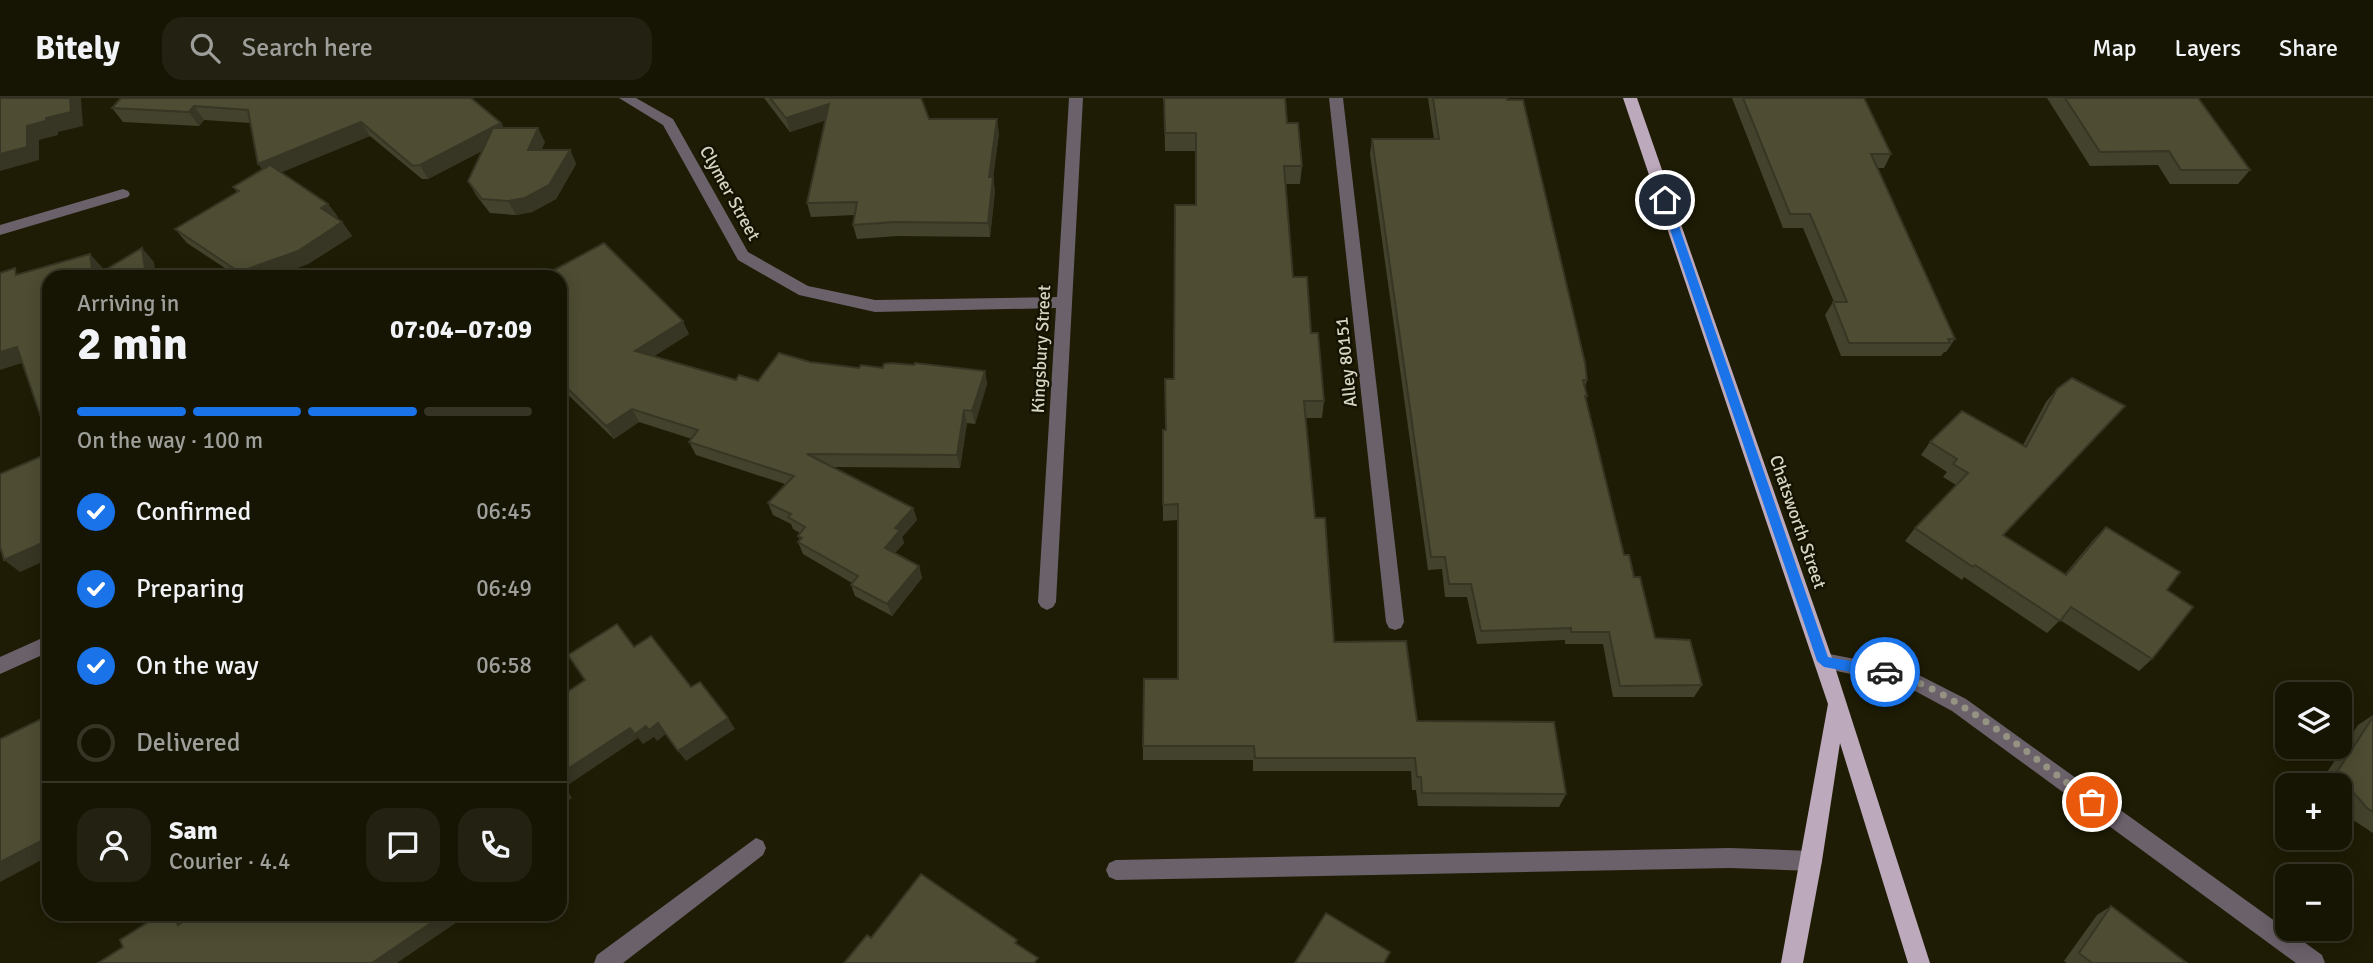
<!DOCTYPE html>
<html lang="en">
<head>
<meta charset="utf-8">
<style>
  :root { --surface:#161503; --page:#232212; --text:#f1f3f6; --muted:#9e9f9a; --line:#353425; --accent:#1a73e8 }
  body { margin:0; font-family:Signika,sans-serif; background:var(--page); color:var(--text); height:100vh; display:flex; flex-direction:column; font-size:26px; white-space:nowrap }
  * { box-sizing:border-box; margin:0 }
  p { font-size:23px; color:var(--muted) }
  .icon { flex:none; width:38px; height:38px; fill:none; stroke:currentColor; stroke-width:2; stroke-linecap:round; stroke-linejoin:round }
  .map { position:relative; flex:1; overflow:hidden }
  .details { position:absolute; left:42px; top:172px; width:525px; height:651px; display:flex; flex-direction:column; background:var(--surface); border-radius:21px; box-shadow:0 4px 18px #0003,0 0 0 2px var(--line) }
  .details>* { flex:none }
  .fabs { position:absolute; left:2275px; top:584px; display:grid; gap:14px }
  .fabs a { display:grid; place-items:center; width:77px; height:77px; border-radius:14px; background:var(--surface); box-shadow:0 4px 18px #0003,0 0 0 2px var(--line); font-size:35px }
  .pin { position:absolute; display:grid; place-items:center; width:60px; height:60px; color:#fff; margin:-30px; border:4px solid #fff; border-radius:50%; box-shadow:0 2px 7px #0007 }
  .courier { position:absolute; display:grid; place-items:center; width:70px; height:70px; margin:-35px; border:5px solid #1a73e8; border-radius:50%; background:#fff; color:#222; box-shadow:0 2px 9px #0007 }
  .summary em { font-style:normal; font-weight:700 }
  .summary div { display:flex; flex-direction:column-reverse }
  .summary { display:flex; align-items:center; justify-content:space-between; height:119px; padding:0 35px }
  h1 { font-size:46px; font-weight:700; line-height:52px }
  .bar { display:grid; grid-template-columns:repeat(4,1fr); gap:10px 7px; align-content:center; height:84px; padding:0 35px }
  .bar i { height:9px; border-radius:5px; background:var(--line) }
  .bar .on { background:var(--accent) }
  .bar p { grid-column:span 4 }
  .line { display:flex; align-items:center; gap:18px; padding:0 35px; border-top:2px solid var(--line) }
  .line div { flex:1 }
  .round { display:grid; place-items:center; flex:none; width:74px; height:74px; border-radius:21px; background:var(--page) }
  ol { padding:0 35px; list-style:none }
  li { display:flex; align-items:center; gap:21px; height:77px }
  li p { margin-inline-start:auto }
  li .icon { padding:7px; border-radius:50%; background:var(--accent); color:#fff; stroke-width:4 }
  li:last-child { color:var(--muted) }
  li i { width:38px; height:38px; border:4px solid var(--line); border-radius:50% }
  header { display:flex; align-items:center; gap:42px; box-sizing:border-box; height:98px; padding:0 35px; background:var(--surface); border-bottom:2px solid var(--line) }
  header strong { font-size:33px }
  nav { display:flex; gap:38px; margin-inline-start:auto; font-size:24px }
  .search { width:490px; height:63px; background:var(--page); display:flex; align-items:center; gap:18px; box-sizing:border-box; padding:0 24px; border-radius:21px; color:var(--muted); font-size:26px }
  .map>svg:first-child { display:block }
</style>
</head>
<body>
<header>
<strong>Bitely</strong>
<div class="search"><svg class="icon" aria-label="search" viewBox="0 0 24 24"><circle cx="10" cy="10" r="6"/><path d="M15 15l6 6"/></svg>Search here</div>
<nav><a>Map</a><a>Layers</a><a>Share</a></nav>
</header>
<div class="map">
<svg width="2373" height="865" viewBox="0 0 2373 865">
  <rect width="100%" height="100%" fill="#1e1c04"/>
  <g fill="none" stroke-linecap="round" stroke-linejoin="round">
    <!-- minor -->
    <g fill="#6b616b" fill-rule="evenodd">
      <path d="M619,0H636L673,21L748,154L808,188L875,202L1057,199L1069,0H1083L1056,504L1053,509L1047,512L1041,509L1038,504L1056,210L875,214L799,197L738,162L663,27Z"/>
      <path d="M1329,0H1343L1404,524L1401,530L1395,532L1389,530L1386,524Z"/>
      <path d="M123,91L128,93L130,96L128,99L0,137V127Z"/>
      <path d="M49,537V554L0,576V559Z"/>
      <path d="M1824,555L1907,571L1966,601L2322,857L2325,865H2296L1952,613L1904,587L1817,569L1815,563L1817,557Z"/>
      <path d="M756,740L763,743L766,750L763,757L623,865H594L597,857Z"/>
      <path d="M1730,750L1812,753L1819,756L1822,763L1819,770L1812,773L1730,770L1116,782L1109,779L1106,772L1109,765L1116,762Z"/>
    </g>
    <!-- major -->
    <path fill="#bda9bc" fill-rule="evenodd" d="M1623,0H1637L1833,563L1930,865H1908L1840,645L1822,763L1803,865H1781L1828,606Z"/>
  </g>
  <!-- wall -->
  <g fill="#43422c">
    <path d="M121,0L501,25L504,30L545,44L541,52H570L576,66L556,101L532,114L516,117L490,115L476,97L468,83L482,53L428,81H422L370,38L281,74L328,106L338,119L336,120L342,124L352,138L308,166L275,178H237L187,145L175,131L237,94L233,89L262,72L251,25L204,22L199,28L123,24L112,10Z"/>
    <path d="M764,0H921L929,21L999,35L993,80L995,93L990,139L897,138L857,141L853,127L855,117L811,119L807,105L826,22L790,34Z"/>
    <path d="M1164,0L1287,25L1302,68L1300,86H1286L1293,179L1311,235L1324,303L1322,320H1306L1315,420L1334,544L1417,623L1566,696L1559,709L1418,708L1416,692H1412L1411,673H1253V662H1143V648L1178,581V422L1163,423V332H1166L1174,281L1196,107V53H1165Z"/>
    <path d="M1428,0H1507L1587,282L1585,289L1587,298L1586,301L1624,457L1634,479L1655,540L1702,587L1694,599H1613L1603,546H1565V542L1477,546L1467,499H1445L1442,471L1428,472L1370,56L1372,41H1434Z"/>
    <path d="M1732,0H1864L1891,56L1884,70H1878L1955,241L1946,254H1944L1941,258H1841L1825,217L1833,204H1834L1803,130H1783Z"/>
    <path d="M2047,0H2198L2250,72L2238,86H2170L2158,67L2090,68Z"/>
    <path d="M560,178L689,236L654,258L736,282L758,283L810,264L859,270L914,267L985,273L987,286L975,326L967,325L960,370L832,369L913,410L917,422L902,439L904,445L895,455L919,468L922,480L892,518L855,498L851,487L852,485L803,456L798,444L800,442L798,438L800,435L793,431L791,426L773,417L768,405L785,386L696,357L689,344L692,341L639,324L614,341L560,289Z"/>
    <path d="M2057,291L2003,437L2065,476L2094,441L2106,429L2167,492L2152,561L2139,573L2060,522L2047,535L1964,479L1962,482L1905,443L1915,430L1956,387L1943,379L1947,374L1921,357L1930,344L2023,347L2046,304Z"/>
    <path d="M2373,617V735L2350,720L2340,708V688H2318L2358,627Z"/>
    <path d="M2111,808L2187,865H2067L2064,863L2097,817Z"/>
  </g>
  <!-- shaded-wall -->
  <g fill="#373624">
    <path d="M70,0H81L83,28L58,34V37L39,42V62L0,73V56L27,28L46,20Z"/>
    <path d="M829,6L833,20L790,34L786,20Z"/>
    <path d="M194,8L204,22L199,28L189,14Z"/>
    <path d="M997,21L999,35L993,80L995,93L990,139L988,125L989,79Z"/>
    <path d="M361,24L370,38L268,80L258,66Z"/>
    <path d="M501,25L508,39L428,81L420,67Z"/>
    <path d="M538,30L545,44L535,66L528,52Z"/>
    <path d="M570,52L576,66L556,101L532,114L516,117L508,103Z"/>
    <path d="M328,106L338,119L330,124L321,110Z"/>
    <path d="M342,124L352,138L308,166L275,178H243L239,174Z"/>
    <path d="M142,150L154,164L156,178H146Z"/>
    <path d="M90,156L102,169L104,178H93Z"/>
    <path d="M683,223L689,236L642,266L635,253Z"/>
    <path d="M17,249L31,262L0,272V254Z"/>
    <path d="M985,273L987,286L975,326L972,313Z"/>
    <path d="M632,311L639,324L614,341L606,328Z"/>
    <path d="M964,312L967,325L960,370L957,357Z"/>
    <path d="M913,410L917,422L902,439L904,445L889,462L885,450L895,430Z"/>
    <path d="M49,442V461L20,474L4,462Z"/>
    <path d="M919,468L922,480L892,518L887,506Z"/>
    <path d="M728,620L735,631L686,663L678,653Z"/>
    <path d="M658,625L666,636L657,643L654,639L643,646L635,636L646,628Z"/>
    <path d="M630,630L638,640L565,689L572,700L560,708V676Z"/>
    <path d="M49,739V758L0,784V764Z"/>
    <path d="M173,816H181L186,818L194,835L178,827Z"/>
    <path d="M444,816H469L397,865H372Z"/>
  </g>
  <!-- building -->
  <g fill="#4e4d33" stroke="#373624" stroke-width="2">
    <path d="M0,0H70L71,14L46,20V23L27,28V49L0,56Z"/>
    <path d="M121,0H471L501,25L420,67L413,68L361,24L258,66L248,12L194,8L189,14L112,10Z"/>
    <path d="M770,0H921L929,21H997L989,79H993L988,125L894,124L853,127L857,104L807,105L829,6L786,20Z"/>
    <path d="M1164,0H1285L1287,25H1298L1302,68H1284L1293,179H1307L1311,235H1318L1324,303H1304L1315,420H1325L1334,544L1406,543L1417,623L1554,624L1566,696L1422,695L1421,679H1417L1415,660H1255L1254,648H1143L1144,581H1178V406L1163,407V332H1166L1165,281H1174L1175,107H1196V35H1165Z"/>
    <path d="M1433,0H1507V2H1523L1585,265L1587,282H1583L1587,298H1585L1624,457H1629L1634,479H1640L1655,540L1690,542L1702,587L1620,588L1609,534H1571V530L1481,533L1471,486H1449L1445,459H1431L1372,41H1439Z"/>
    <path d="M1743,0H1864L1891,56H1871L1955,241H1948L1950,245H1849L1833,204H1847L1810,116H1790Z"/>
    <path d="M2065,0H2198L2250,72H2181L2169,53L2100,54Z"/>
    <path d="M493,30H538L528,52H570L549,87L525,100L508,103L482,101L468,83Z"/>
    <path d="M270,67L328,106L321,110L342,124L298,153L239,174L175,131L239,93L233,89Z"/>
    <path d="M604,145L683,223L635,253L736,282L739,277L758,283L779,255L810,264L859,270L861,267L883,270L884,266L891,265L914,267L915,265L985,273L972,313L964,312L957,357L807,356L913,410L895,430L900,432L885,450L919,468L887,506L851,487L858,478L798,444L802,440L798,438L805,429L788,419L791,416L768,405L794,378L689,344L698,332L632,311L606,328L560,283V178H543Z"/>
    <path d="M142,150L146,178H95Z"/>
    <path d="M90,156L93,178H49V343L17,249L0,254V175L15,170L16,177Z"/>
    <path d="M2072,280L2125,308L2003,437L2066,477L2106,429L2180,474L2167,492L2193,509L2152,561L2071,509L2060,523L1975,467L1973,469L1915,430L1968,375L1953,366L1957,361L1930,344L1962,313L2026,349L2057,291Z"/>
    <path d="M49,355V442L4,462L0,448V376Z"/>
    <path d="M617,526L634,549L651,538L691,589L700,584L728,620L678,653L658,625L649,632L646,628L635,636L630,630L560,676V603L563,601L561,598L585,582L568,557Z"/>
    <path d="M49,617V739L0,764V641Z"/>
    <path d="M2373,619V714L2367,710L2353,694L2333,680Z"/>
    <path d="M921,776L1017,842L1015,845L1038,860L1034,865H844L867,837L871,840Z"/>
    <path d="M2111,808L2187,865H2092L2079,855Z"/>
    <path d="M1326,815L1390,854L1384,865H1295Z"/>
    <path d="M161,816H173L178,827L195,816H444L372,865H98L123,849L120,842Z"/>
  </g>
  <!-- route -->
  <path fill="#1a73e8" d="M1665,99L1670,102L1828,559L1885,569L1891,574L1889,578L1885,580L1824,569L1817,563L1660,102Z"/>
  <g fill="none" stroke-linecap="round" stroke-linejoin="round">
    <!-- done -->
    <path stroke="#959482" stroke-width="7" stroke-dasharray="0 12.6" d="M1885,574C1950,586 2037,663 2092,704"/>
  </g>
  <g text-anchor="middle" stroke-width="5" stroke-linejoin="round" paint-order="stroke">
    <!-- street labels -->
    <g font-size="18" fill="#d5d5c6" stroke="#151300">
      <text transform="translate(730 95) rotate(61)" y="6">Clymer Street</text>
      <text transform="translate(1041 251) rotate(-87)" y="6">Kingsbury Street</text>
      <text transform="translate(1346 264) rotate(-96)" y="6">Alley 80151</text>
      <text transform="translate(1798 424) rotate(71)" y="6">Chatsworth Street</text>
    </g>
  </g>
</svg>
<div class="fabs">
<a><svg class="icon" aria-label="layers" viewBox="0 0 24 24"><path d="M12 4l9 5-9 5-9-5zM3 14l9 5 9-5"/></svg></a>
<a>+</a>
<a>−</a>
</div>
<div class="pin" style="left:2092px;top:704px;background:#ea580c"><svg class="icon" aria-label="bag" viewBox="0 0 24 24"><path d="M5 8h14l-1 12H6zM9 8a3 3 0 0 1 6 0"/></svg></div>
<div class="pin" style="left:1665px;top:102px;background:#1f2937"><svg class="icon" aria-label="home" viewBox="0 0 24 24"><path d="M3 11l9-7 9 7M6 9v11h12V9"/></svg></div>
<div class="courier" style="left:1885px;top:574px"><svg class="icon" aria-label="car" viewBox="0 0 24 24"><path d="M5 17H2v-5l4-1 3-4h7l3 4 3 1v5h-3M9 17h6M6 11h13"/><circle cx="7" cy="17" r="2"/><circle cx="17" cy="17" r="2"/></svg></div>
<section class="details">
<div class="summary"><div><h1>2 min</h1><p>Arriving in</p></div><em>07:04–07:09</em></div>
<div class="bar"><i class="on"></i><i class="on"></i><i class="on"></i><i></i><p>On the way · 100 m</p></div>
<ol>
<li><svg class="icon" aria-label="check" viewBox="0 0 24 24"><path d="M5 12l5 5 9-10"/></svg>Confirmed<p>06:45</p></li>
<li><svg class="icon" aria-label="check" viewBox="0 0 24 24"><path d="M5 12l5 5 9-10"/></svg>Preparing<p>06:49</p></li>
<li><svg class="icon" aria-label="check" viewBox="0 0 24 24"><path d="M5 12l5 5 9-10"/></svg>On the way<p>06:58</p></li>
<li><i></i>Delivered</li>
</ol>
<div class="line" style="height:126px"><a class="round"><svg class="icon" aria-label="person" viewBox="0 0 24 24"><circle cx="12" cy="8" r="4"/><path d="M4 21q1-7 8-7t8 7"/></svg></a><div><b>Sam</b><p>Courier · 4.4</p></div><a class="round"><svg class="icon" aria-label="chat" viewBox="0 0 24 24"><path d="M4 5h16v11H9l-5 4z"/></svg></a><a class="round"><svg class="icon" aria-label="phone" viewBox="0 0 24 24"><path d="M5 4h4l2 5-3 2q2 4 5 5l2-3 5 2v4C11 20 4 13 5 4z"/></svg></a></div>
</section>
</div>
</body>
</html>
